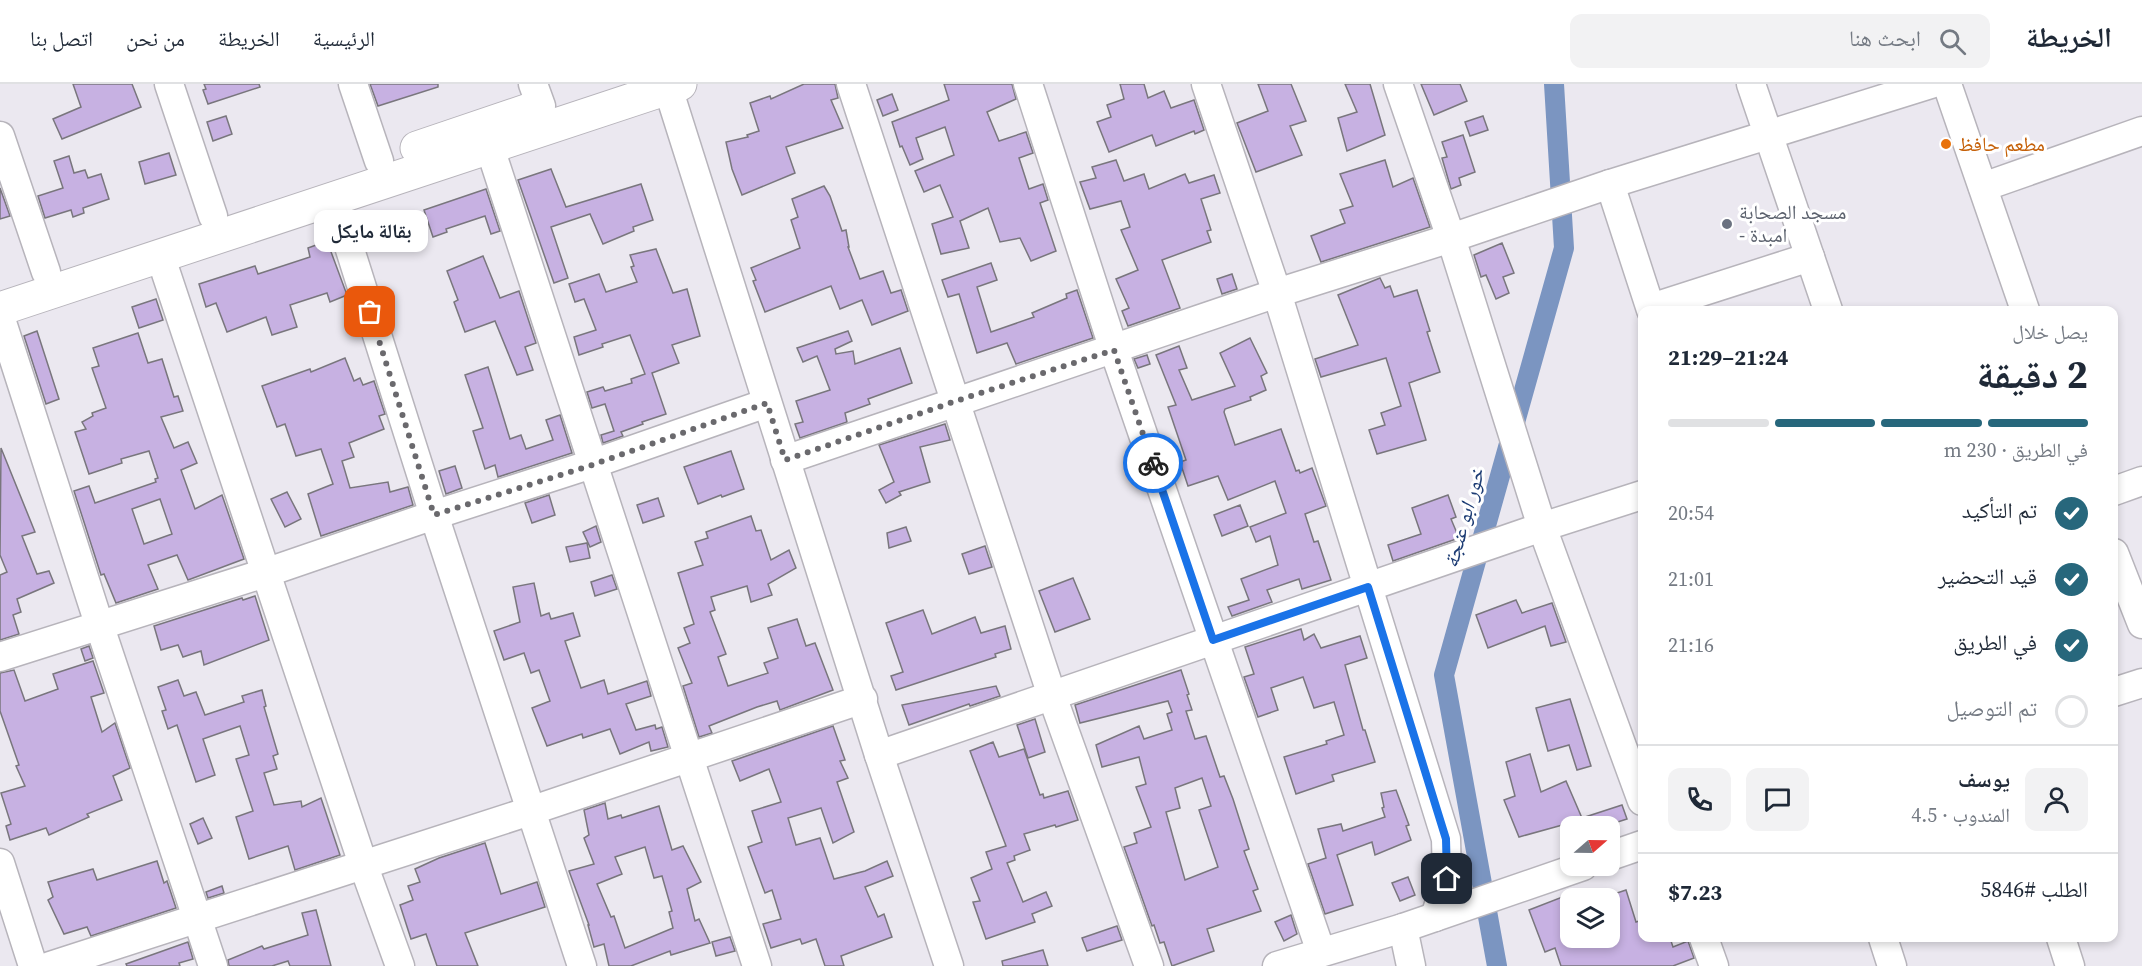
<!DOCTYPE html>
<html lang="ar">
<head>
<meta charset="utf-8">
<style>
  :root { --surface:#fff; --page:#f2f2f3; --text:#1f2937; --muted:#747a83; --line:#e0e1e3; --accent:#27677c }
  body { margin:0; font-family:"Source Serif 4","Noto Naskh Arabic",serif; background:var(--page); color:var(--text); direction:rtl; height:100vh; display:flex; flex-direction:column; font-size:22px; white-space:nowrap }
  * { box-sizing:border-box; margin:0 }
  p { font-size:20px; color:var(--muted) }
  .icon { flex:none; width:33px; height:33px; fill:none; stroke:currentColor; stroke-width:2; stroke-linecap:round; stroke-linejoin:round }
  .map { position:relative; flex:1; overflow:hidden; direction:ltr }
  .details { position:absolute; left:1638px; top:222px; width:480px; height:636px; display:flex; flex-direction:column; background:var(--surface); border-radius:12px; box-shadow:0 3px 9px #0003; direction:rtl }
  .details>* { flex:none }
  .needle { width:39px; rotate:70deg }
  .tools { position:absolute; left:1560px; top:732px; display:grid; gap:12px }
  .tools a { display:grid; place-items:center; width:60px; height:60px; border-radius:12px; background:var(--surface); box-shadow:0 3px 9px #0003; font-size:30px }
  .pin { position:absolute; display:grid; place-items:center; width:51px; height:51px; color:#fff; margin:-26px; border-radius:12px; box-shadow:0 3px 9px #0006 }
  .courier { position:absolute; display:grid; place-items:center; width:60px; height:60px; margin:-30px; border:4px solid #1a73e8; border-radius:50%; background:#fff; color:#222; box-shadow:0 2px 8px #0007 }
  .bubble { position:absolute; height:42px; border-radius:12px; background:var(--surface); box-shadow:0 3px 9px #0003; font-size:20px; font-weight:700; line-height:42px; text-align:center; direction:rtl }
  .head em { font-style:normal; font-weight:700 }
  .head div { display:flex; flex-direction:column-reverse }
  .head { display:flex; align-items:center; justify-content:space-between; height:102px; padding:0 30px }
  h1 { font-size:39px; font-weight:700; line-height:45px }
  .bar { display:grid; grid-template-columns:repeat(4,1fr); gap:9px 6px; align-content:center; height:72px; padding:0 30px }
  .bar i { height:8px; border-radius:4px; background:var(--line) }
  .bar .current { background:var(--accent) }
  .bar p { grid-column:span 4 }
  .line { display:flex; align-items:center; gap:15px; padding:0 30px; border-top:2px solid var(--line) }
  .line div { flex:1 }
  .round { display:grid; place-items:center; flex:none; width:63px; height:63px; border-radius:12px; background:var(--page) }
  ol { padding:0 30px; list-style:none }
  li { display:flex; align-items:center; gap:18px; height:66px }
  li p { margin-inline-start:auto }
  li .icon { padding:6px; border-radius:50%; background:var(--accent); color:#fff; stroke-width:4 }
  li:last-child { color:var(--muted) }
  li i { width:33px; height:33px; border:3px solid var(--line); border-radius:50% }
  header { display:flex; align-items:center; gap:36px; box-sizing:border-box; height:84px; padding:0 30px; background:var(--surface); border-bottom:2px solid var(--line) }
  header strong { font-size:28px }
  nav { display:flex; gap:33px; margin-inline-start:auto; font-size:21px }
  .search { width:420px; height:54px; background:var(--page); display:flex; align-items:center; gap:15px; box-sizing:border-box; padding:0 21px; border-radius:12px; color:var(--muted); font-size:22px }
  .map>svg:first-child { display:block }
</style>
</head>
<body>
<header>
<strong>الخريطة</strong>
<div class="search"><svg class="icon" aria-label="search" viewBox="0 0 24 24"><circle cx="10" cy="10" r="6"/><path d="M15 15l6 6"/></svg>ابحث هنا</div>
<nav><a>الرئيسية</a><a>الخريطة</a><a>من نحن</a><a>اتصل بنا</a></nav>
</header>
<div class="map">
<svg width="2142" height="882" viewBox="0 0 2142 882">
  <rect width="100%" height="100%" fill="#ebe8f0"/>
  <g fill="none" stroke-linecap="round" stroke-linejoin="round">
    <!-- canal -->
    <path stroke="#7b95c1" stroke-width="20" d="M1497,882L1444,591L1564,164L1554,0"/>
  </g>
  <!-- building -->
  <g fill="#c7b1e2" stroke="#79767d" stroke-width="1.5" fill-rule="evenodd">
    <path d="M73,0H132L141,23L62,55L53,35L81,23Z"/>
    <path d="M204,0H259L260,3L208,20L203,6L206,5Z"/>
    <path d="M370,0H438V3L378,22Z"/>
    <path d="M804,0H835L838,14L831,16L843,44L786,63L795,89L742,111L732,85L726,58L748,53L747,51L759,47L750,19L770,12L771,15Z"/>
    <path d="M944,0H1012L1016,15L987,28L999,57L1026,48L1033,69L1019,74L1029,105L1043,100L1048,116L1040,119L1056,167L1031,177L1020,154L1000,158L988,124L960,137L969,164L941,170L932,140L953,133L940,101L924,108L915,87L954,71L945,43L916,54L923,75L910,81L902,62L900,63L892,38L949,16Z"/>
    <path d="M1120,0H1144L1148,14L1164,7L1171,24L1194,16L1204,46L1195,50L1194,47L1156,62L1152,51L1109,68L1097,38L1111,33L1107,21L1124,15Z"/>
    <path d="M1258,0H1291L1306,37L1290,42L1302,71L1256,88L1237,39L1268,27Z"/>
    <path d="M1345,0H1370L1385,51L1347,67L1338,34L1357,28Z"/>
    <path d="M1421,0H1460L1467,17L1434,31Z"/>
    <path d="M892,10L898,26L883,32L877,16Z"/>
    <path d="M226,32L232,50L213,57L207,38Z"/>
    <path d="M1483,32L1488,46L1470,52L1465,38Z"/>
    <path d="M1463,51L1475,88L1459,94L1461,101L1451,105L1442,74L1447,73L1442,58Z"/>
    <path d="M169,69L176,91L145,100L139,78Z"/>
    <path d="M69,72L74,89L85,86L88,94L101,90L109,115L83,124L84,129L73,133L71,126L45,134L38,112L63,104L54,77Z"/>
    <path d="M1116,76L1124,97L1144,90L1149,105L1185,90L1189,99L1214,91L1220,109L1201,115L1211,146L1207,147L1211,158L1162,176L1180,224L1128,242L1122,227L1129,224L1116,195L1138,186L1121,146L1130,143L1121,117L1090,125L1080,98L1096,94L1092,83Z"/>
    <path d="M1385,76L1393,103L1413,94L1430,143L1321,178L1311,152L1345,139L1340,126L1353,122L1340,90Z"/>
    <path d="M551,85L566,123L641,100L653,136L633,143L634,147L603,160L590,130L551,143L568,194L554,199L518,96Z"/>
    <path d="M824,102L830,112L842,147L846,146L849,163H848L860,195L883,187L891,209L901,206L908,227L872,241L862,216L840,225L831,202L765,228L753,197L756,196L751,184L800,164L791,136L798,133L792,115Z"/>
    <path d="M0,104L10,132L0,135Z"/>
    <path d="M486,105L500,147L491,150L485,132L446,145L447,148L433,153L424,126Z"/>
    <path d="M327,157L347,211L330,218L327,209L290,221L297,243L272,251L266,233L227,248L216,219L206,223L199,200L255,182L258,190L310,173L308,164Z"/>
    <path d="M1502,159L1514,189L1503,193L1509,209L1496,215L1486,191L1481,193L1474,171Z"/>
    <path d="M656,165L673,209L687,205L700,252L672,261L679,279L652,289L666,330L642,338L643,340L621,348L623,352L603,359L601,351L614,347L605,320L592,324L587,308L603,303L605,307L632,299L631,295L645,290L630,251L602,260L603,263L579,271L574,253L596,246L584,215L575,218L569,200L599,190L606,208L637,198L631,183L634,182L630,171Z"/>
    <path d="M483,172L500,214L519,207L536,259L525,263L533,286L517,291L495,237L465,248L454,218L458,216L447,187Z"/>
    <path d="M991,179L997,196L977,203L991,248L1034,233L1032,229L1067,214L1066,210L1077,206L1093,254L1016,280L1007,259L977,269L959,210L948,213L942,196Z"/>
    <path d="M1232,190L1237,205L1222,210L1217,195Z"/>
    <path d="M1380,194L1385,204L1390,202L1394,213L1417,206L1430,247L1427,248L1440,288L1409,299L1426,356L1377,370L1369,346L1385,341L1381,329L1401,322L1386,274L1321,293L1315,275L1358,261L1338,211Z"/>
    <path d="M156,215L163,236L139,244L132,223Z"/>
    <path d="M37,247L59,315L46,320L24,252Z"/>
    <path d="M848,247L852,257L835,265L836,270L853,267L855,280L900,264L912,299L868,315L870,320L845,329L847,338L800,354L795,340L803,338L796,317L830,306L817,272L803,278L797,264Z"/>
    <path d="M138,249L148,279L162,275L174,313L178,312L183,327L161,333L174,364L188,358L197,379L181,386L195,425L222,411L244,475L188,496L177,471L148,481L158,505L116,519L104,490L101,491L74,407L89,402L95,419L156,398L155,395L158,394L149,367L121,375L122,379L89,390L75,348L86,345L82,338L93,332L92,329L106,324L92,284L99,282L93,264ZM160,415L172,450L144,460L132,425Z"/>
    <path d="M1250,254L1267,289L1261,292L1266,306L1250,313L1251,316L1225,325L1224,328L1235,361L1281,345L1296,387L1299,386L1300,389L1312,384L1326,422L1305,430L1314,458L1318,457L1331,496L1302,505L1299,495L1267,506L1272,518L1232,532L1228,523L1249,516L1241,495L1278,481L1270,452L1256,458L1250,443L1286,429L1275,397L1228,416L1218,392L1188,402L1180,378L1186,376L1168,323L1176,321L1156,271L1179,262L1187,284L1179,286L1192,316L1235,302L1220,269Z"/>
    <path d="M1147,271L1150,280L1138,284L1134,275Z"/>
    <path d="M345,274L354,297L360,294L363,301L374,297L385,330L379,332L384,345L349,359L354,373L342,377L350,404L388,398L390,408L408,403L413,421L321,452L308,410L333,400L321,365L296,372L285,340L277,343L262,302L310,285L311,288Z"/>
    <path d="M488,283L510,355L521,351L526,365L553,356L546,336L560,331L572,369L498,393L495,381L485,385L473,347L483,344L465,291Z"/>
    <path d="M945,340L950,356L920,363L930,398L899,408L901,411L886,419L879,406L894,398L879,361Z"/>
    <path d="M1,364L35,448L22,452L37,490L49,487L54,499L17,515L21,528L13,531L19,550L0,556V491L7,488L0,471Z"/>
    <path d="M731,367L744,405L722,413L721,411L698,420L684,383Z"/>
    <path d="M455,382L462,404L446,410L439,387Z"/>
    <path d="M287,408L301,435L285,443L271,415Z"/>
    <path d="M549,411L555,431L532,439L525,419Z"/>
    <path d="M1448,411L1456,433L1451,435L1459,454L1393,477L1388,461L1421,450L1412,424Z"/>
    <path d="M658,414L664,432L643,439L637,421Z"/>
    <path d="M1240,421L1248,442L1222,452L1214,431Z"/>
    <path d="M751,432L756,447L761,446L771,476L789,466L796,484L768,500L772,511L751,518L747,502L711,513L715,526L710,528L726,570L718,573L728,602L768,589L764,579L778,574L768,544L797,535L806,562L815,559L833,606L780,626L777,617L757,623L709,642L712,649L699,653L683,602L692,599L678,564L690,559L684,544L694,540L678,489L703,481L695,458L708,454L706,448Z"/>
    <path d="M596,442L601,458L590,463L583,448Z"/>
    <path d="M906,443L911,457L889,464L887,449Z"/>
    <path d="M587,459L590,474L570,478L566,463Z"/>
    <path d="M985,462L992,483L969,490L962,470Z"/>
    <path d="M612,491L617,505L595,512L591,498Z"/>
    <path d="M1073,494L1090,535L1055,548L1039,507Z"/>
    <path d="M534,499L541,532L549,529L551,535L573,529L580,552L565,557L581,604L604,596L608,610L647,597L651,612L626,620L636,646L655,641L656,645L662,643L668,663L651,667L649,658L620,670L610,645L583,654L582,650L547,662L532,624L550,617L539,586L531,589L524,569L504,576L494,547L520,538L513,503Z"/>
    <path d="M255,512L269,556L204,581L201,567L183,573L178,561L161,566L154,542L242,514L243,516Z"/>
    <path d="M1516,516L1522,529L1552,519L1566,558L1551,562L1545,542L1488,564L1476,531Z"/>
    <path d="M923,526L932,550L975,533L981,549L1005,542L1011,565L995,570L996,573L896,606L891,592L903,588L886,539Z"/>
    <path d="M1301,545L1304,556L1314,550L1321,564L1360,552L1367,574L1345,581L1363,646H1365L1375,678L1332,691L1334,697L1296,710L1284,673L1327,660L1326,657L1344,651L1334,618L1314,624L1303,593L1271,604L1278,626L1258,633L1244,593L1254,590L1245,563Z"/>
    <path d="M89,562L93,574L85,577L81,565Z"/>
    <path d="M93,577L104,609L91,613L102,648L115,639L130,684L113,692L122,716L87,730L89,733L49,751L46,744L10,756L6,742L11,740L1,709L25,702L16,682L19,681L0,627V589L14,586L25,617L58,605L53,590Z"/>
    <path d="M1181,586L1189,610L1187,611L1192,626L1186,627L1195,655L1206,652L1220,693L1224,692L1233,715L1249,765L1244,767L1258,805L1253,807L1261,827L1207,845L1214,867L1172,882L1164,858L1160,859L1154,841L1152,842L1124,763L1137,759L1134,749L1151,743L1136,703L1146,700L1139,673L1102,683L1096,661L1139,642L1144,655L1172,646L1167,630L1172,628L1168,617L1080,639L1075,621ZM1202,694L1211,722L1199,726L1218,783L1185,796L1166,728L1180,724L1175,704Z"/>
    <path d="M178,596L184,612L196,608L205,631L244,618L242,612L262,606L266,622L264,623L278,670L273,672L277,685L264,689L274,721L301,717L302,723L321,714L340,771L295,786L288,762L249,775L236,733L253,727L236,675L249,671L240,642L203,655L215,691L196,698L177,641L168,645L162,627L166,626L158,603Z"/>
    <path d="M996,602L1000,612L970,622L969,620L909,641L902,621Z"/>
    <path d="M1570,615L1591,682L1577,686L1569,661L1548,667L1536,624Z"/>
    <path d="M1035,635L1045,668L1028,674L1017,641Z"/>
    <path d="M833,642L845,676L840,677L848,694L837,698L854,748L833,759L821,724L788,734L796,761L820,754L834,795L865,787L887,777L893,792L865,803L878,833L884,830L892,853L841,872L844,882H825L816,855L802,860L800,855L771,864L763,840L781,835L772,806L765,809L748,763L762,758L752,727L781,718L769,685L740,697L732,677Z"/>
    <path d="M993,658L999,673L1024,665L1040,711L1043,710L1044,714L1068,707L1078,736L1056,743L1055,741L1024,750L1030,766L1014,772L1015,776L1007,779L1023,818L1046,808L1052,822L1032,830L1035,838L986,855L973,818L980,817L971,794L992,785L986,768L1006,762L970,667Z"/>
    <path d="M1530,670L1541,708L1566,697L1582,734L1622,721L1627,735L1605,742H1570V745L1566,742V740L1519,753L1504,716L1515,712L1506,678Z"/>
    <path d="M1396,706L1409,741L1406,742L1411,756L1375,771L1372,758L1337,771L1353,821L1325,830L1308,780L1326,774L1318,745L1341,740L1343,747L1385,733L1382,724L1384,723L1381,709Z"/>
    <path d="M605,719L608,735L621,731L622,734L659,722L672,766L683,762L701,798L687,805L695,837L699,835L710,859L671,871L670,867L631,882H609L604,860L594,863L588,841H589L569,787L594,780L584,754L589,751L584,726ZM645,763L654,794L662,792L672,827L669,828L673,844L625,864L614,832L611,833L597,800L622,790L615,773Z"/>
    <path d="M203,734L212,754L198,760L190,740Z"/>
    <path d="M485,759L501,810L537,798L545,823L465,849L478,882H437L426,850L411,855L400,821L413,816L408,802L420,798L415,785L439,774Z"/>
    <path d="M157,777L164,799L167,797L176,824L91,852L87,843L64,850L48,816L53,813L48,798L93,785L97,796Z"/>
    <path d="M1408,793L1415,811L1400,817L1392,799Z"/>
    <path d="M222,802L224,809L208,814L206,808Z"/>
    <path d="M1626,806L1636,838L1642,836V854H1670L1673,863L1688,857L1694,874L1673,882H1561L1555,864L1545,868L1529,826L1570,810V854H1610V843L1615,842L1610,826V814L1605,813Z"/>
    <path d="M316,826L331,882H290L288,877L272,882H229L228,876L262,862L264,865L308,851L302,829Z"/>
    <path d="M1291,831L1297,850L1284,857L1275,838Z"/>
    <path d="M1117,842L1122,856L1087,867L1082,854Z"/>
    <path d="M730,853L735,867L716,872L712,858Z"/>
    <path d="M188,858L193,875L179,879L180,882H127L126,880Z"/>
    <path d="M1043,866L1048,882H1003L1002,877Z"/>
  </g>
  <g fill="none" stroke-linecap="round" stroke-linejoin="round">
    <defs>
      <g id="minor">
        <path d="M169,0L213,132"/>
        <path d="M353,0L379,77"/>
        <path d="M533,0L541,22"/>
        <path d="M851,0L1052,612L1149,882"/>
        <path d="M1028,0L1114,266L1321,868"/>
        <path d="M1206,0L1277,209L1446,755L1447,795L1435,833"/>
        <path d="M1398,0L1451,154L1542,443L1642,717"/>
        <path d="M1751,0L1828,226"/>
        <path d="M1947,0L2025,226"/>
        <path d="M668,4L879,671L949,882"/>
        <path d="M0,52L46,188"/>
        <path d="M490,64L757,882"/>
        <path d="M1610,100L1651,226"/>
        <path d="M1983,103L2142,47"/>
        <path d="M334,115L434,431L582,882"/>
        <path d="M160,171L363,780L400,882"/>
        <path d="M1651,224L1810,173"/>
        <path d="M0,232L99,540L213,882"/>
        <path d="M785,376L1277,209L1451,154L1610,100L1931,0"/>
        <path d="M2114,407L2142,397"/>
        <path d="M2114,469L2142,540"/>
        <path d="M0,573L265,489L434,431L592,380L767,319"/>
        <path d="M2114,608L2142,599"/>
        <path d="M879,671L1542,443L1642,411"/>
        <path d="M1610,772L1642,761"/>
        <path d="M0,779L33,882"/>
        <path d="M1403,844L1411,882"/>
        <path d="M1704,854L1714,882"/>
        <path d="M1883,854L1892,882"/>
        <path d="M2061,854L2070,882"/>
        <path d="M50,882L530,727L863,615"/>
        <path d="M1277,882L1403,844L1583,782"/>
      </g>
      <g id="major">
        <path d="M417,64L538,23"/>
        <path d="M0,225L680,0"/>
      </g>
    </defs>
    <!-- minor casing -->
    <use href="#minor" stroke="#b7b4bb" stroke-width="31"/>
    <!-- major casing -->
    <use href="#major" stroke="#b7b4bb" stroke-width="35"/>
    <!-- minor -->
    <use href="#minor" stroke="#fff" stroke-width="28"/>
    <!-- major -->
    <use href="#major" stroke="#fff" stroke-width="33"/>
  </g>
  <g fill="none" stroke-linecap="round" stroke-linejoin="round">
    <!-- done -->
    <path stroke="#6a696d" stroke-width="6" stroke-dasharray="0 10.8" d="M370,228L434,431L592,381L767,319L785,376L956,317L1114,266L1153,379"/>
    <!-- route -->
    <path stroke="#1a73e8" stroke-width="8" d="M1153,379L1213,556L1368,503L1446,755L1447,795"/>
  </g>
  <!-- markers -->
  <circle fill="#e8710a" stroke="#fff" stroke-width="2" cx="1946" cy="60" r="6"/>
  <circle fill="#6b7280" stroke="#fff" stroke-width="2" cx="1727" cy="140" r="6"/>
  <g text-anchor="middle" stroke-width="6" stroke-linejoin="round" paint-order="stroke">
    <!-- food labels -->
    <g font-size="20" fill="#c56008" stroke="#fff" text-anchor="start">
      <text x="1958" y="67">مطعم حافظ</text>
    </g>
    <!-- worship labels -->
    <g font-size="20" fill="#5b616d" stroke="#fff" text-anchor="start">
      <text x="1739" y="135">مسجد الصحابة<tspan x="1739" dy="23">- امبدة</tspan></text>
    </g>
    <!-- water labels -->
    <g font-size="21" font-style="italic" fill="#1d3c74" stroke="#fff">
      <text transform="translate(1464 434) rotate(-74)" y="7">خور ابو عنجة</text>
    </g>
  </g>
</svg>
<div class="tools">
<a><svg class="needle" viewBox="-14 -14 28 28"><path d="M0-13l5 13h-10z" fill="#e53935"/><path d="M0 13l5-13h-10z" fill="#747a83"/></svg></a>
<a><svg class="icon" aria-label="layers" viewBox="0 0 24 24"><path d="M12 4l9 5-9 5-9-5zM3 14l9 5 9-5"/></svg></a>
</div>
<div class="pin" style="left:370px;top:228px;background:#ea580c"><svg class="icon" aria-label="bag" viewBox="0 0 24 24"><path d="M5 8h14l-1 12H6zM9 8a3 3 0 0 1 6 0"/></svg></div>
<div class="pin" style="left:1447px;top:795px;background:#1f2937"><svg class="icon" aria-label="home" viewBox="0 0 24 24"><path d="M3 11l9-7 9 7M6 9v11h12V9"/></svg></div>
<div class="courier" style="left:1153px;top:379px"><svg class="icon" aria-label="bike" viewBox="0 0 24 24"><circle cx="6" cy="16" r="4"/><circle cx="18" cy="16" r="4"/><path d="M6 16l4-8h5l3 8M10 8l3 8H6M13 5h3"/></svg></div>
<div class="bubble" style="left:314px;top:126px;width:114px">بقالة مايكل</div>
<section class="details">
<div class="head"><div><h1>2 دقيقة</h1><p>يصل خلال</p></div><em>21:24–21:29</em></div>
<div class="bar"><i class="current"></i><i class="current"></i><i class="current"></i><i></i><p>في الطريق · 230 m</p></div>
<ol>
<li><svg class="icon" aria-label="check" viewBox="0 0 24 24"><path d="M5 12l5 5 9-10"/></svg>تم التأكيد<p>20:54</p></li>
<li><svg class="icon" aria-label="check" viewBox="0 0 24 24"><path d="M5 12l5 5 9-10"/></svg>قيد التحضير<p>21:01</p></li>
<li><svg class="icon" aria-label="check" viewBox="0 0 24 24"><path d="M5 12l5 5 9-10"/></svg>في الطريق<p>21:16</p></li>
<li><i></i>تم التوصيل</li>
</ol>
<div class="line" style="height:108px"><a class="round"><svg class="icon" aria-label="person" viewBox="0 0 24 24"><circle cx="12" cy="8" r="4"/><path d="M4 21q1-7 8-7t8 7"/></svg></a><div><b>يوسف</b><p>المندوب · 4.5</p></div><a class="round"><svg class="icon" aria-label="chat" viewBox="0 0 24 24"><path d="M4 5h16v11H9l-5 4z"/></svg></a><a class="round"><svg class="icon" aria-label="phone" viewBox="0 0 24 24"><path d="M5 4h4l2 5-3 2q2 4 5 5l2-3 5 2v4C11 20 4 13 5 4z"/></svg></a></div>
<div class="line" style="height:78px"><div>الطلب #5846</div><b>$7.23</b></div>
</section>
</div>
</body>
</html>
